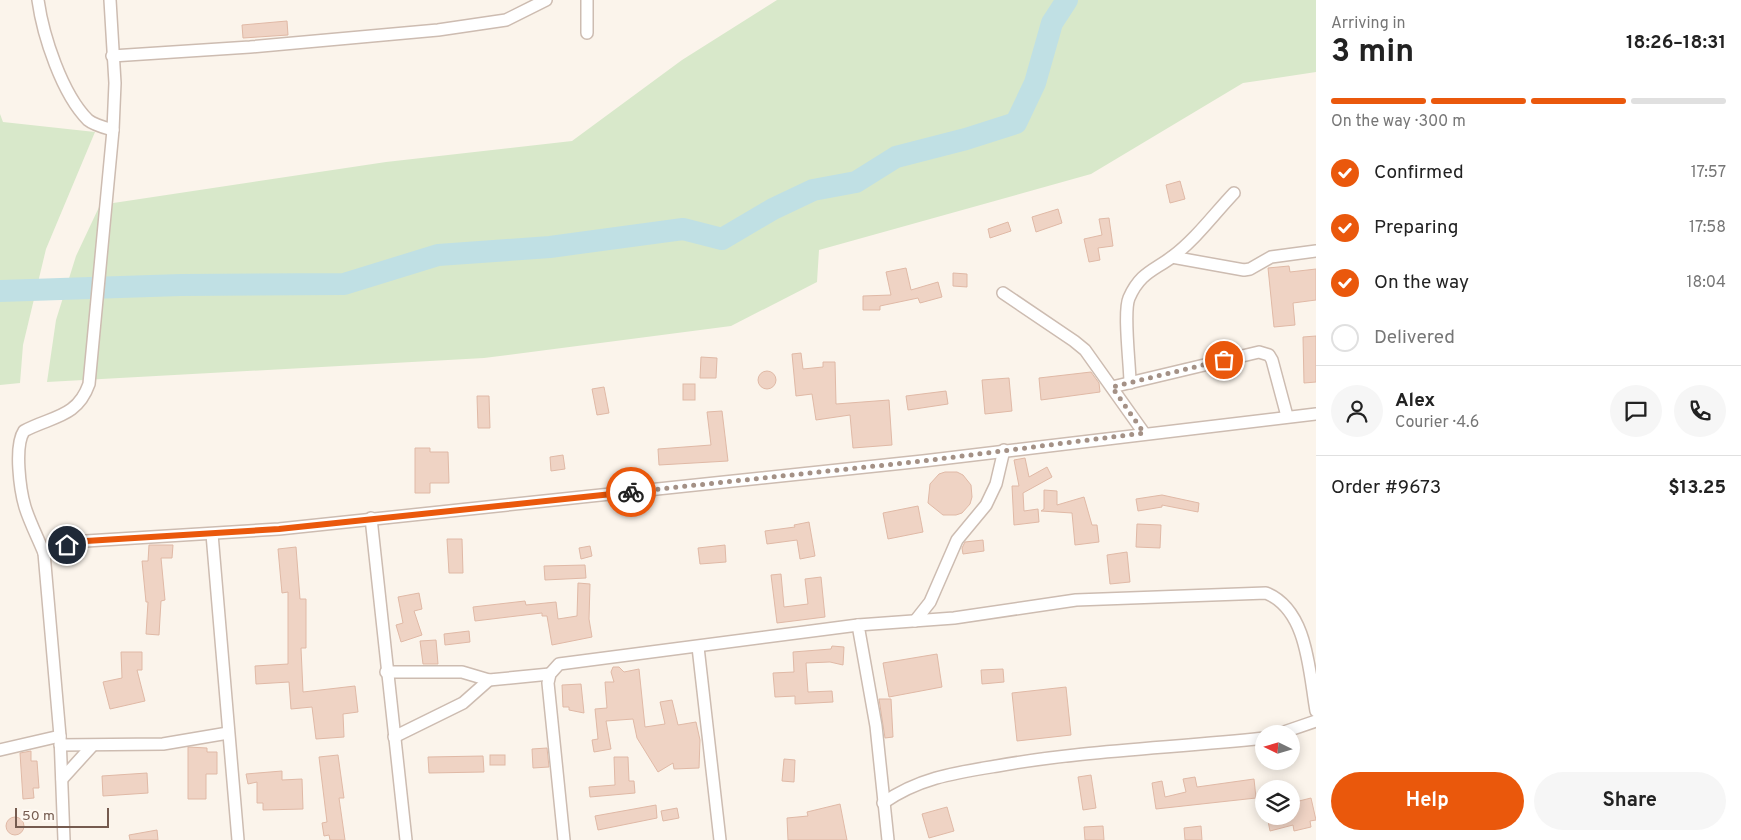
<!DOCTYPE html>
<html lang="en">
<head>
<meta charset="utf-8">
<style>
  :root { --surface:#fff; --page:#f6f6f6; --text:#222; --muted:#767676; --line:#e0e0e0; --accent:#ea580c }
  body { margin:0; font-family:Overpass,sans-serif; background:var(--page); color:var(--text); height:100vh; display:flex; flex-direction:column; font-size:19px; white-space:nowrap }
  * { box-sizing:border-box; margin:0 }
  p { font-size:16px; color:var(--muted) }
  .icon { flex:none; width:28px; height:28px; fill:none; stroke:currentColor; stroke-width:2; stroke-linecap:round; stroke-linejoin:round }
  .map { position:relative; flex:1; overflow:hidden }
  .sheet { display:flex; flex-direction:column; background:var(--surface); width:425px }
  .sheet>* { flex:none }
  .needle { width:32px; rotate:275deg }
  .controls { position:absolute; left:1255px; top:725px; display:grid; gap:10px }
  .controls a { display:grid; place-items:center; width:45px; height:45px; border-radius:50%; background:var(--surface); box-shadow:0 2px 12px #0003; font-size:25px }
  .scale { position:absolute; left:15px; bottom:12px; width:94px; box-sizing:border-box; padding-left:5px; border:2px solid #755b4f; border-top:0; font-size:14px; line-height:18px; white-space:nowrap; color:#755b4f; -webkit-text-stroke:4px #fef8f1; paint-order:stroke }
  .pin { position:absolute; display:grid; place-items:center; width:42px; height:42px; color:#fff; margin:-21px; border:2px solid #fff; border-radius:50%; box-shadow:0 1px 5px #0007 }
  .courier { position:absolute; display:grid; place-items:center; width:50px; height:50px; margin:-25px; border:4px solid #ea580c; border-radius:50%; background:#fff; color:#222; box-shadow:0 1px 6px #0007 }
  .headline em { font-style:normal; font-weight:700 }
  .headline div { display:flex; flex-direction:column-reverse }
  .headline { display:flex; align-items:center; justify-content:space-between; height:85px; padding:0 15px }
  h1 { font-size:32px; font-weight:700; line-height:38px }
  .bar { display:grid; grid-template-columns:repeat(4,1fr); gap:8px 5px; align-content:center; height:60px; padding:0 15px }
  .bar i { height:6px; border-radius:4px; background:var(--line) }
  .bar .active { background:var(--accent) }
  .bar p { grid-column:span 4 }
  .line { display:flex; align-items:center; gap:12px; padding:0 15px; border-top:1px solid var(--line) }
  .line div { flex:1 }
  .round { display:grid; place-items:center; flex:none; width:52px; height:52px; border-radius:26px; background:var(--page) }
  ol { padding:0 15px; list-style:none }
  li { display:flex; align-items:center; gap:15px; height:55px }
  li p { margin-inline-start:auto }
  li .icon { padding:5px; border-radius:50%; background:var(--accent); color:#fff; stroke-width:4 }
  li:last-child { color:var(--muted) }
  li i { width:28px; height:28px; border:2px solid var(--line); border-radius:50% }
  .button { display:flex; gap:10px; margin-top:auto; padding:10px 15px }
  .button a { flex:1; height:58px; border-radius:30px; background:var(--accent); color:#fff; font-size:20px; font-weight:700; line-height:58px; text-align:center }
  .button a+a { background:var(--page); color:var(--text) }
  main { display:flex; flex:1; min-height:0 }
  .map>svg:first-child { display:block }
</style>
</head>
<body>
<main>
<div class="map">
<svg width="1316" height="840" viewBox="0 0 1316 840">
  <rect width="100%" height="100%" fill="#fbf4eb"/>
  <!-- green -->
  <g fill="#d8e8ca">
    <path d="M777,0H1316V72L1243,83L1091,174L819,250L817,282L731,326L484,358L47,382L56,320L76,256L100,205L386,162L572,141L682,60Z"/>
    <path d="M0,114L3,122L95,132L46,249L23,345L20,383L0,385Z"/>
  </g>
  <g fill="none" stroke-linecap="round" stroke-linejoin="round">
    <!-- river -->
    <path stroke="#c0e0e4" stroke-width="22" d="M0,291L181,285L344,284L438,255L550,247L683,229L722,239L773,209L813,190L856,182L896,157L966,139L1016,123L1035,83L1052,23L1067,0"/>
  </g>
  <!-- building -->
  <g fill="#efd3c4" stroke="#e0b9a6">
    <path d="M287,21L288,35L243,38L242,25Z"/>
    <path d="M1180,181L1185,199L1170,203L1166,185Z"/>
    <path d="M1058,209L1062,223L1036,232L1032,217Z"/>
    <path d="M1109,218L1113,246L1098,248L1100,260L1089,262L1084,239L1102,235L1099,219Z"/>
    <path d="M1008,222L1011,231L990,238L988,229Z"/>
    <path d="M1289,266L1290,272L1316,269V300L1293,303L1295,325L1274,327L1268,268Z"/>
    <path d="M906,268L911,290L938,282L942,297L920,303L918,298L880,306V310H863V296L891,295L886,272Z"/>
    <path d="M953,273L967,274V287L953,286Z"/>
    <path d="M1316,336V382L1304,383L1303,337Z"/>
    <path d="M801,353L803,369L823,367V362H835L836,404L889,400L892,445L853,448L850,415L816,420L812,394L796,396L792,354Z"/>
    <path d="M701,357L717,358L716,378H700Z"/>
    <circle cx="767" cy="380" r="9"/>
    <path d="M1091,372L1099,383L1100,392L1041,400L1039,378Z"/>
    <path d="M1009,378L1012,411L985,414L982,380Z"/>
    <rect x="683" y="384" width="12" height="16"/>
    <path d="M604,387L609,413L597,415L592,389Z"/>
    <path d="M946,391L948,404L908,410L906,396Z"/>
    <path d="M477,396H489L490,428H478Z"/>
    <path d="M722,411L728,461L659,465L658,449L711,445L707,412Z"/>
    <path d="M415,448H430V452H448L449,483H430V493H415Z"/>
    <path d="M563,455L565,469L551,471L550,457Z"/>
    <path d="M1025,458L1029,477L1047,467L1052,477L1023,493L1024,511L1038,509L1039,522L1014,525L1012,486H1019L1014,460Z"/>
    <path d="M945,472H957L963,475L971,485L972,497L970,504L962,513L956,515H943L928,503L930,484L939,474Z"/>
    <path d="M1044,490L1057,491V505L1084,497L1092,525H1097L1099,542L1075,545L1072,513L1041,511L1044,509Z"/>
    <path d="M1162,495L1199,503L1198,512L1162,505V507L1138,511L1136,499Z"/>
    <path d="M918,506L923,532L888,539L883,513Z"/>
    <path d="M809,522L815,556L800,559L797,540L767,544L765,531L795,527L794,525Z"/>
    <path d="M1137,524L1161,525L1160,548L1136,547Z"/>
    <path d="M447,539H462L463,573H449Z"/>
    <path d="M983,540L984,551L963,554L962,548L965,542Z"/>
    <path d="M149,545H173L172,558H161L165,600L161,601L159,635L146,634L148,602H146L142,561H148Z"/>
    <path d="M725,545L726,562L700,564L698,548Z"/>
    <path d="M590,546L592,556L581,559L579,548Z"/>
    <path d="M296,547L300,599H306V648H301L303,692L355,686L358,712L343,714L344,737L316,739L312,707L291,709L289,682L256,684L255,666L288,664V592L282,593L278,549Z"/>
    <path d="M1127,552L1130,582L1110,584L1107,555Z"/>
    <path d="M585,565L586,578L545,580L544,566Z"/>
    <path d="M781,574L784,607L808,604L805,579L821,577L825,617L777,623L771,575Z"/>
    <path d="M578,583L590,584L589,619L592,637L552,645L547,616H542V613L475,621L473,607L525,601L526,605L556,602L558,619L577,616Z"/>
    <path d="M419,593L422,609L414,611L422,635L401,642L396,625L403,623L398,597Z"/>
    <path d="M469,631L470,642L445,645L444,634Z"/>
    <path d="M436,640L438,664H423L420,641Z"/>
    <path d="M832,646L844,647L843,665L830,662L806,663L808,692L832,691L833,702L795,704V696L775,697L773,673L794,672L793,652L831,649Z"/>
    <path d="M121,652H142V670H137L145,701L110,709L103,682L122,678Z"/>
    <path d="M937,654L942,687L889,697L883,663Z"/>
    <path d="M613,667H619L624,672L639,669L645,727L665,724L660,702L672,700L678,725L696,722L700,740L699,768L674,769L673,763L658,772L637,738L633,719L606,721L611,749L594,752L592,740L598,739L595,709L607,708L605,682H614L611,672Z"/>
    <path d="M1003,669L1004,682L982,684L981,670Z"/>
    <path d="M581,684L584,713L569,710V707H563L562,685Z"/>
    <path d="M1066,687L1071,735L1017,741L1012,693Z"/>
    <path d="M879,699H891L893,737L885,738Z"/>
    <path d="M188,747L207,748V752H217V774H206V799H188Z"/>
    <path d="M547,748L549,767L533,768L532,749Z"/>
    <path d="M31,751V761H37L39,788H33L34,798L23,799L20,753Z"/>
    <path d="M338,755L344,798H339L345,840H330L329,835L324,836L322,823L327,822L319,757Z"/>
    <rect x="490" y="755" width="15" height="10"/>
    <path d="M483,756L484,772L429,773L428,757Z"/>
    <path d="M614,757H628L629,781H634L635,793L590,797L589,787L615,785Z"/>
    <path d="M784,759L795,760L794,782L782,781Z"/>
    <path d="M282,771V780L302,779L303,809L263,810V803H257V782L248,784L246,774Z"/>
    <path d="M147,773L148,793L103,796L102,776Z"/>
    <path d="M1091,775L1096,808L1083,810L1078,777Z"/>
    <path d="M1195,777L1197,787L1254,779L1256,798L1156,809L1152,783L1162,781L1165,797L1186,792L1183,779Z"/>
    <path d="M1311,798L1316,820L1310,821L1311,827L1294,831L1293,825L1270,831L1267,816H1291V803Z"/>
    <path d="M840,804L847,840H788L787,818L808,816L807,812Z"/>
    <path d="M656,805L657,818L598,830L595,816Z"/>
    <path d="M947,807L954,831L929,838L922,814Z"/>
    <path d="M677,808L679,818L663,821L661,811Z"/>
    <circle cx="15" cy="826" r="9"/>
    <path d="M1103,826L1104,840H1085L1084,827Z"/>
    <path d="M1201,826L1202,840H1185L1184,828Z"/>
    <path d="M157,830L158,840H130L129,835Z"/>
  </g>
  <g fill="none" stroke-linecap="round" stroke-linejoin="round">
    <defs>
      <g id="street">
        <path d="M38,0C43,36 62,94 88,120C94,125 106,128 113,130"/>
        <path d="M587,0V33"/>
        <path d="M112,56L250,47L438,30L506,20L546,0"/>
        <path d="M1172,257L1244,270L1250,269L1271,257L1316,251"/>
        <path d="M1003,293L1074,341L1085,350L1144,433"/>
        <path d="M1130,383C1130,365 1123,312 1129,298C1140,273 1153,271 1172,257C1196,239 1214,214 1234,193"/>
        <path d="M1112,387L1259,352L1269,355L1272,360L1287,416"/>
        <path d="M371,518L406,840"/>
        <path d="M212,534L238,840"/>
        <path d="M44,553C38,538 30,523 25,507C20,490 14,446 24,431C52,416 77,418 89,384L113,130L115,83L110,0"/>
        <path d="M915,621L930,602L957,540L986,505L996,484L1004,450"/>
        <path d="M698,647L720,840"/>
        <path d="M386,672H462L489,680L550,674"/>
        <path d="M1278,734L1316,721"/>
        <path d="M394,737L463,703L489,680"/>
        <path d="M60,745L163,744L228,733"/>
        <path d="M0,750L60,736"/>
        <path d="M62,779L92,746"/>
        <path d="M883,803C919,778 954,773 997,766C1085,750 1174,748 1264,738"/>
        <path d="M64,840L60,736L44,553L86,541L279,529L923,461L1316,414"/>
        <path d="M564,840L548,683L550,674L559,664L858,625"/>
        <path d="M888,840L876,726L858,625L954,618L1076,600L1266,593C1308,610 1309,672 1316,711"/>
      </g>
    </defs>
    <!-- street casing -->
    <use href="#street" stroke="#cdbcb1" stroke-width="14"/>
    <!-- street -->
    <use href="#street" stroke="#fff" stroke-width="11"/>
  </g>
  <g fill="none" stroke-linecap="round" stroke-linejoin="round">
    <!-- done -->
    <path stroke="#a49186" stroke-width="5" stroke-dasharray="0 9" d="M631,492L923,461L1144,433L1112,387L1224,360"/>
    <!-- route -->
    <path stroke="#ea580c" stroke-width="6" d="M67,545L86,541L279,529L631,492"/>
  </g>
</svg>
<div class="controls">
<a><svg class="needle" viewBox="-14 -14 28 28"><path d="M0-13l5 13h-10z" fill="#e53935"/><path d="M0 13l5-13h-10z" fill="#767676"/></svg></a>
<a><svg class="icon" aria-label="layers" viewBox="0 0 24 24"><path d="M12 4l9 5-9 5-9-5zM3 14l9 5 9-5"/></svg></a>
</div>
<div class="scale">50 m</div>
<div class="pin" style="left:1224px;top:360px;background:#ea580c"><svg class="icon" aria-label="bag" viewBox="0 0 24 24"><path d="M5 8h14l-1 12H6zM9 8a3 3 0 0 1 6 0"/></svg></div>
<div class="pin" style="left:67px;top:545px;background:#1f2937"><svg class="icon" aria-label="home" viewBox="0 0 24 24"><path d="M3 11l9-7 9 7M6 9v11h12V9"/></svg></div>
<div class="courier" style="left:631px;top:492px"><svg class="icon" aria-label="bike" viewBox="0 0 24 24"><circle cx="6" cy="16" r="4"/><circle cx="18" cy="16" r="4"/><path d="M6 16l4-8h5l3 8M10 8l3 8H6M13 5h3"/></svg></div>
</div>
<section class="sheet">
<div class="headline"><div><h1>3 min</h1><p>Arriving in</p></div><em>18:26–18:31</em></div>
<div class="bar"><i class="active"></i><i class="active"></i><i class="active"></i><i></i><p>On the way · 300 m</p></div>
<ol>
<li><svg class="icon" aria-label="check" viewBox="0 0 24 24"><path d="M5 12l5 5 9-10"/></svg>Confirmed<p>17:57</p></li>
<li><svg class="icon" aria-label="check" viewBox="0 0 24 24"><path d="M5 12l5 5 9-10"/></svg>Preparing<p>17:58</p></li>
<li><svg class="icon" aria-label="check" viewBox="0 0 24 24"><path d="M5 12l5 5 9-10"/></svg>On the way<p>18:04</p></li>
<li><i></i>Delivered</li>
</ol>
<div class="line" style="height:90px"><a class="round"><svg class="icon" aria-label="person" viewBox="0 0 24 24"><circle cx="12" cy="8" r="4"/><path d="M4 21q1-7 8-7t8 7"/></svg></a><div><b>Alex</b><p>Courier · 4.6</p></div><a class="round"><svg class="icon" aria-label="chat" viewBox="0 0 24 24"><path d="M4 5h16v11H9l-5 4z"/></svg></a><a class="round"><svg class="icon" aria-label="phone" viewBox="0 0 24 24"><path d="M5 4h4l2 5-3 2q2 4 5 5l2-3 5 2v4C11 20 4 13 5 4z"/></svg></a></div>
<div class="line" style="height:65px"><div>Order #9673</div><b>$13.25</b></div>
<div class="button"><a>Help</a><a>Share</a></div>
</section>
</main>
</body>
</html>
